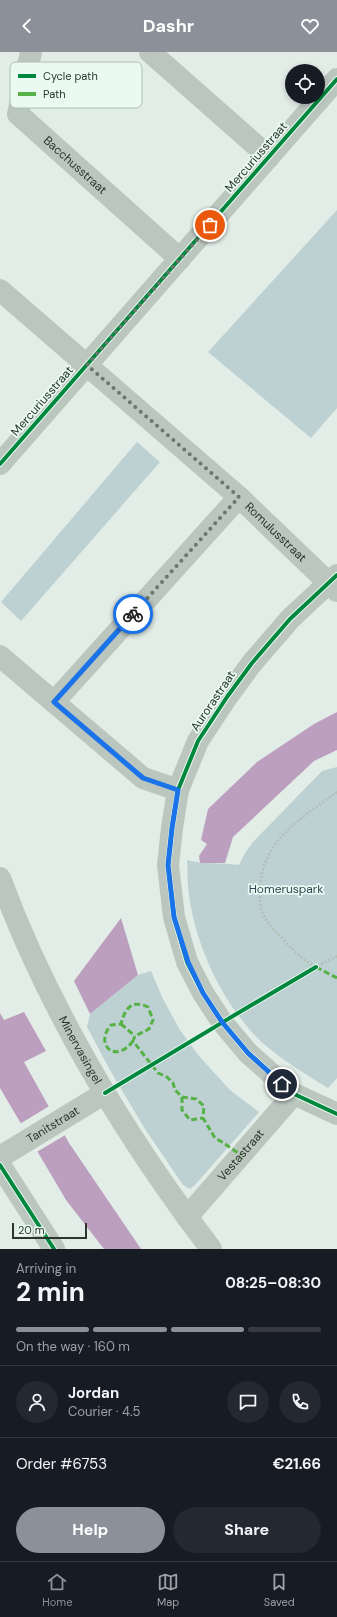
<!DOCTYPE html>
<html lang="en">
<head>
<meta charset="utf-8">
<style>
  :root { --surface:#171b24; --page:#242831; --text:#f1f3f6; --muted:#9ea1a6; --line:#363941; --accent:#8c9099 }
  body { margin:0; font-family:"DM Sans",sans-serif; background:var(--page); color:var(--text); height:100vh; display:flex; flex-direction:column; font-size:15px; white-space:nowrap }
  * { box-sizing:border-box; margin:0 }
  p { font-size:13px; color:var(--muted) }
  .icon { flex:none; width:22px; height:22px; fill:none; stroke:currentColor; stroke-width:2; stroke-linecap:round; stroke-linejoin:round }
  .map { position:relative; height:1197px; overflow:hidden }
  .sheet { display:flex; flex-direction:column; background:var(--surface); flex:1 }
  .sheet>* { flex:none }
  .fabs { position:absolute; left:285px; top:12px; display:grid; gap:8px }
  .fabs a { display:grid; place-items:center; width:40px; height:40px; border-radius:50%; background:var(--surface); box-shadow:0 2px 6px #0003; font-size:20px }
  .scale { position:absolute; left:12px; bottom:10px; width:75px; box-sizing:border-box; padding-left:4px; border:2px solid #29372c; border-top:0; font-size:11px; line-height:14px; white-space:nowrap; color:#29372c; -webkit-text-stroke:3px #eaf9f1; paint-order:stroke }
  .pin { position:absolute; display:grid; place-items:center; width:34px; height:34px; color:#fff; margin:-17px; border:2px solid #fff; border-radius:50%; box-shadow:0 1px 4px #0007 }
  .courier { position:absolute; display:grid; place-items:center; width:40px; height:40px; margin:-20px; border:3px solid #1a73e8; border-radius:50%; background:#fff; color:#222; box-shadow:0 1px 5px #0007 }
  .headline em { font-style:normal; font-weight:700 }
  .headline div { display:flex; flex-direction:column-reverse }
  .headline { display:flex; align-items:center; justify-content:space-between; height:68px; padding:0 16px }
  h1 { font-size:26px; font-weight:700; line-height:30px }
  .bar { display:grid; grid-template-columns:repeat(4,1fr); gap:6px 4px; align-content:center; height:48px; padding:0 16px }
  .bar i { height:5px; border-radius:3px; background:var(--line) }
  .bar .active { background:var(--accent) }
  .bar p { grid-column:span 4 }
  .line { display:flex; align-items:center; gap:10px; padding:0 16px; border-top:1px solid var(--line) }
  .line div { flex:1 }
  .round { display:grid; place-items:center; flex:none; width:42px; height:42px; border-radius:21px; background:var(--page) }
  .primary-button { display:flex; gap:8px; margin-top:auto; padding:8px 16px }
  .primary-button a { flex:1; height:46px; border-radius:24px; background:var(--accent); color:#fff; font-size:16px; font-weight:700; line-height:46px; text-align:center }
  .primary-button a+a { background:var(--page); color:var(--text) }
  header { display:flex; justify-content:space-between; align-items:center; height:52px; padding:0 16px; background:var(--accent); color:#fff; font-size:18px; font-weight:700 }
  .tabs { display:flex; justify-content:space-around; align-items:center; height:56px; border-top:1px solid var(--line); background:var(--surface); font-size:11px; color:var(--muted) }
  .tabs a { display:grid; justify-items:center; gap:2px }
  .tabs .active { color:var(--accent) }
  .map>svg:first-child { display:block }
</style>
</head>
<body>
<header><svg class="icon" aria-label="back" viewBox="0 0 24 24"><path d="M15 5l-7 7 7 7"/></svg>Dashr<svg class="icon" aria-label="heart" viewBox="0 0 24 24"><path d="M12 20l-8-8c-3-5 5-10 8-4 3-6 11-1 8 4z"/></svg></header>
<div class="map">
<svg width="337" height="1197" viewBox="0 0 337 1197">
  <rect width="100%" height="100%" fill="#e2ede7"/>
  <!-- green -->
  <g fill="#bdd0d2">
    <path d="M337,158V356L311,386L208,300Z"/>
    <path d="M137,390L160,410L21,569L1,550Z"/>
    <path d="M337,715V1026L328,1036C301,1019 271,1002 250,978C217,940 193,886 188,835C187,826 188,817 187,808C204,813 222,810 239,813L245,801L253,790L322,719Z"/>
    <path d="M151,919L163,947L180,978L199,1004L230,1038L259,1060L195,1133L190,1137L183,1133L145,1077L111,1020L87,975L90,962L138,923Z"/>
  </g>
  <!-- water -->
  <g fill="#bc9fbe">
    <path d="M337,660V698L314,709L233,785L225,811H200L199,804L207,792L201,788L208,757L257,710L314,672Z"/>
    <path d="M121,866L138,923L90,962L74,929Z"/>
    <path d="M24,960L46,999L24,1010L69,1091L141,1197H104L66,1148L0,1036V961L4,968Z"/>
  </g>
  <!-- pier -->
  <path fill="#e2ede7" d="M51,1053L67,1082L35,1101L18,1073Z"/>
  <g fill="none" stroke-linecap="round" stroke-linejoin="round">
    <!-- path -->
    <path stroke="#b3bfb7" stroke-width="2.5" stroke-dasharray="2 2" stroke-linecap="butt" d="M337,740C303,765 264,787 260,833C258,859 264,868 282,886C293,898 302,908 316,915L337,904"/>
    <!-- minor -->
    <g stroke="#bbc6bf" stroke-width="22">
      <path id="s1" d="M31,0L18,62L180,207"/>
      <path d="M150,0L269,105"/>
      <path id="s2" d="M0,238L239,445L337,539"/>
      <path d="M0,412L337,27"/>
      <path d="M337,523L290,567L252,611L227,645L198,689L178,738L172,776L168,813L174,865L187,910L203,941L222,970L248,1001L294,1042L337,1062"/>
      <path d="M0,604L143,726L178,738"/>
      <path d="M54,650L239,445"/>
      <path id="s3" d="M0,826C50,960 125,1084 211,1197"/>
      <path id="s4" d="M0,1105L105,1041"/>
      <path d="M0,1113L54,1197"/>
      <path id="s5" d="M187,1165L294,1042"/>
    </g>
    <!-- quiet -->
    <g stroke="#56b246" stroke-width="3" stroke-dasharray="6 3" stroke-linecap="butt">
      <path d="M316,915L337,926"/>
      <path d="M121,972L135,984"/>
      <path d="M133,989C115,1013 94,992 111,973L121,972C125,957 131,947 148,955L153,968L149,977L135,984L133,989L158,1021L167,1025L173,1031L175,1038L182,1045L196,1047L204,1054L203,1066L215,1086L222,1090L241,1103"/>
      <path d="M182,1045V1058L190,1068L203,1066"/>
    </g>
    <defs>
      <g id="cycleway">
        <path d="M0,412L337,27"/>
        <path d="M337,523L290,567L252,611L227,645L198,689L178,738L172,776L168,813L174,865L187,910L203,941L222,970L248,1001L294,1042L337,1062"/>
        <path d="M105,1041L238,961L316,915"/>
        <path d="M0,1113L54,1197"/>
      </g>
    </defs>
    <!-- cycleway casing -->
    <use href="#cycleway" stroke="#eaf9f1" stroke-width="6"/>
    <!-- cycleway -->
    <use href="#cycleway" stroke="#00873e" stroke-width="4"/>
  </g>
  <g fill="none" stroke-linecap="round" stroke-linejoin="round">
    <!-- done -->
    <path stroke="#6a776d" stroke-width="4" stroke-dasharray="0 7.2" d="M133,562L239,445L87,313L210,173"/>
    <!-- route -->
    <path stroke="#1a73e8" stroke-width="5" d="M133,562L54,650L143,726L178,738L172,776L168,813L174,865L188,910L203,941L222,970L248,1001L282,1032"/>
  </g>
  <g text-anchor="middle" stroke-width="3.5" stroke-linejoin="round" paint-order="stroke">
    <!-- street labels -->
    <g font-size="12" fill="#29372c" stroke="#eaf9f1">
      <text transform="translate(256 105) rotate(-49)" y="4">Mercuriusstraat</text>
      <text dy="4" stroke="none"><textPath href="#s1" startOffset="140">Bacchusstraat</textPath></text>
      <text transform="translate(42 349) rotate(-49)" y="4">Mercuriusstraat</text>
      <text dy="4" stroke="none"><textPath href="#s2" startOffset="367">Romulusstraat</textPath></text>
      <text transform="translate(213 649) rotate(-56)" y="4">Aurorastraat</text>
      <text dy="4" stroke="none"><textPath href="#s3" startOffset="190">Minervasingel</textPath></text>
      <text dy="4" stroke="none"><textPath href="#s4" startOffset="62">Tanitstraat</textPath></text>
      <text dy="4" stroke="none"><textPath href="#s5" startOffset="82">Vestastraat</textPath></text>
    </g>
    <!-- park labels -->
    <g font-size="12" fill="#2e4a54" stroke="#eaf9f1">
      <text x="286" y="841">Homeruspark</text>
    </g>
  </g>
  <!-- legend -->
  <rect x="10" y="10" width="132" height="46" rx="6" fill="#eaf9f1" stroke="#b0bfb6" stroke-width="1"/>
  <rect x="18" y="22" width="18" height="4" fill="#00873e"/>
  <rect x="18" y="40" width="18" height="4" fill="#56b246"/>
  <g font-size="11" fill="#29372c">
    <text x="43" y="28">Cycle path</text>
    <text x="43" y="46">Path</text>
  </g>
</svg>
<div class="fabs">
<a><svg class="icon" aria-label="locate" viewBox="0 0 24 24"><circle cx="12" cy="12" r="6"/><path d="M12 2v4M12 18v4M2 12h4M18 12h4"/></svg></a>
</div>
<div class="scale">20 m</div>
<div class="pin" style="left:210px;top:173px;background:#ea580c"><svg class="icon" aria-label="bag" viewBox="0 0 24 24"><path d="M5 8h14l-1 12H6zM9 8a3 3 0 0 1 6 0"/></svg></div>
<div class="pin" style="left:282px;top:1032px;background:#1f2937"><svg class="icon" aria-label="home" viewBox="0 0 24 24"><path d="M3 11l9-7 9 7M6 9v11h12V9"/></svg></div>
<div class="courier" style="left:133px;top:562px"><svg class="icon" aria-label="bike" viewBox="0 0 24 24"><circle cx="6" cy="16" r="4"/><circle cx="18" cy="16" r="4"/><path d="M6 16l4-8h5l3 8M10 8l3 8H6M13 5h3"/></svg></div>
</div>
<section class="sheet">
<div class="headline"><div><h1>2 min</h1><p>Arriving in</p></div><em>08:25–08:30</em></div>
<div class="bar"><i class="active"></i><i class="active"></i><i class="active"></i><i></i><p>On the way · 160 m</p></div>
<div class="line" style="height:72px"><a class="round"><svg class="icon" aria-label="person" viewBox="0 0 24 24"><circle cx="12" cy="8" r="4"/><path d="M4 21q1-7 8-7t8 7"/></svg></a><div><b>Jordan</b><p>Courier · 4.5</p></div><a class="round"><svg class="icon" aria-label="chat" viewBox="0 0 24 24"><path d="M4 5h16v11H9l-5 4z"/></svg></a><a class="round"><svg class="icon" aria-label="phone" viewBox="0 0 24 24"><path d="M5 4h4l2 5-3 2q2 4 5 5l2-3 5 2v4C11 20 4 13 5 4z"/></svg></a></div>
<div class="line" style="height:52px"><div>Order #6753</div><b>€21.66</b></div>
<div class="primary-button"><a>Help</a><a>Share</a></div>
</section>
<nav class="tabs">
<a class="active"><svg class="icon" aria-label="home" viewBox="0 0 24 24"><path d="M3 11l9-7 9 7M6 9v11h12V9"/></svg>Home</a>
<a><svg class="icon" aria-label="map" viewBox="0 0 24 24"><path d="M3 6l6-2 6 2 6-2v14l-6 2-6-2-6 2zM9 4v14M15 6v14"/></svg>Map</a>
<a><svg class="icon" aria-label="saved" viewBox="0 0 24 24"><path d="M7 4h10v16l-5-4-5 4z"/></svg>Saved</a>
</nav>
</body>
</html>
